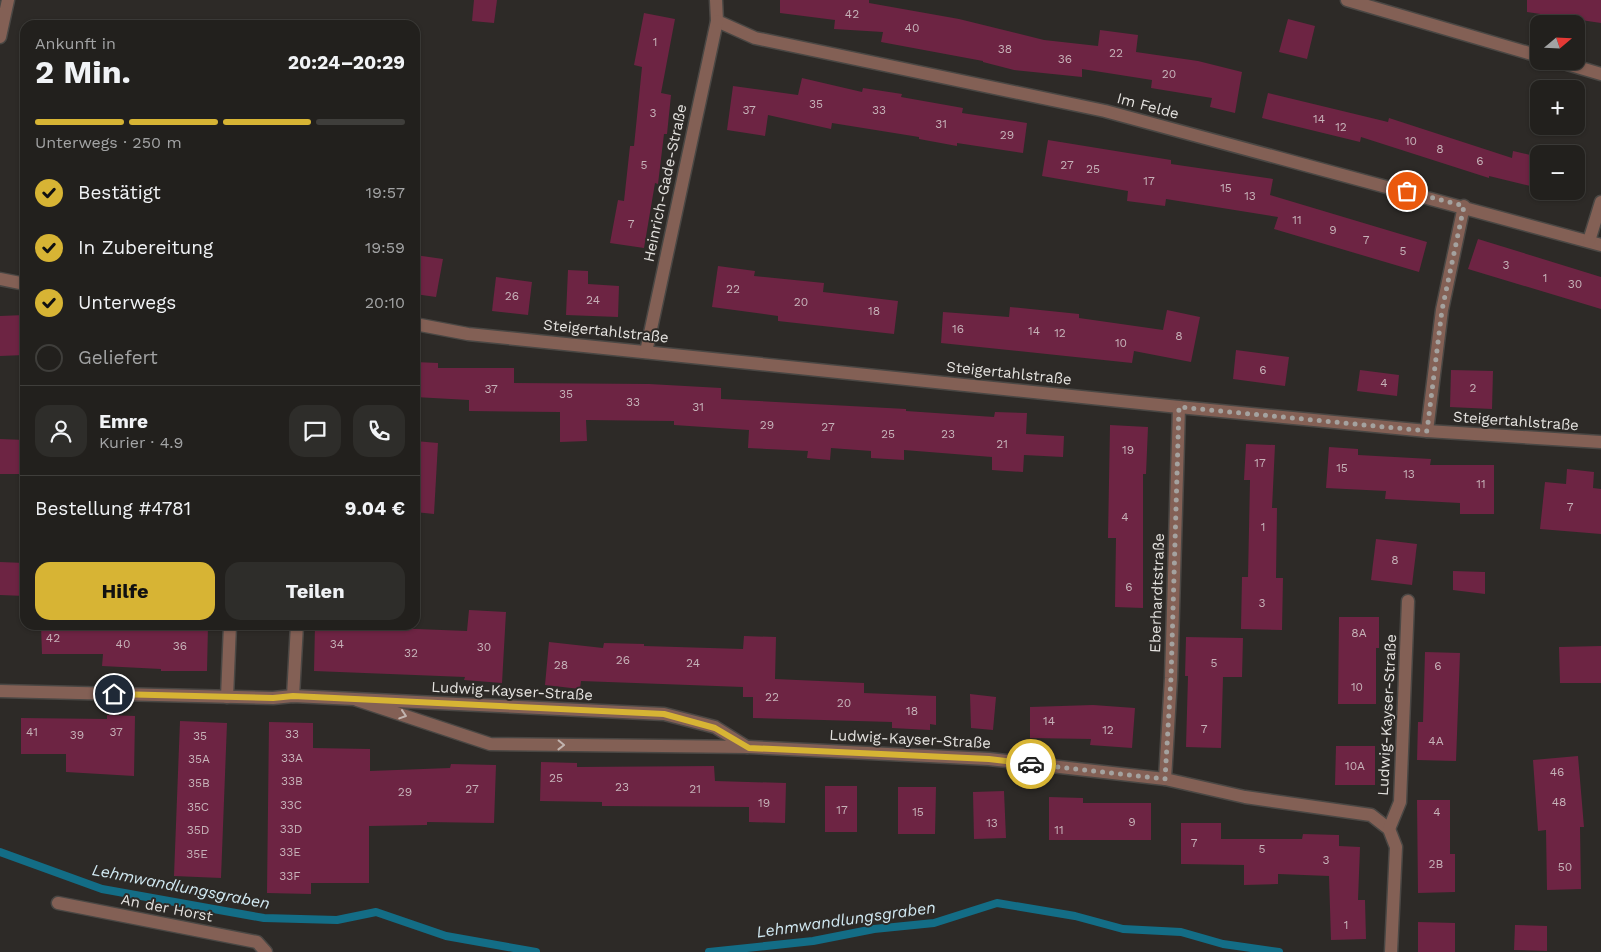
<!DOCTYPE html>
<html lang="de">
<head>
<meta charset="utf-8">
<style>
  :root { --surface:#22201d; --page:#2e2d2a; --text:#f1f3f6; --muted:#a2a3a4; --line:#3f3e3b; --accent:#d7b434 }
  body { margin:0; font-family:"Work Sans",sans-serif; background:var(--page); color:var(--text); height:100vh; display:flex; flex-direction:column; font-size:19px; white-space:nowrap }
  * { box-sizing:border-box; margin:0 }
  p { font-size:16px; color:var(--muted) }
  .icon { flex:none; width:28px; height:28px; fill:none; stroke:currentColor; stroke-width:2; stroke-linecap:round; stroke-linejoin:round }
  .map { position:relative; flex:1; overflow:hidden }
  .panel { position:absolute; left:20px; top:20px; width:400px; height:610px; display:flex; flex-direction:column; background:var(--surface); border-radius:15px; box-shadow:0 1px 4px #0004,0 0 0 1px var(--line) }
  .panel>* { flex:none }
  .needle { width:32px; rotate:71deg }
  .buttons { position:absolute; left:1530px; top:15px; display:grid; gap:10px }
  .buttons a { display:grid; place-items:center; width:55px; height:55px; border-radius:10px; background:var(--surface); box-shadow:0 1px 4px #0004,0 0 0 1px var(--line); font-size:25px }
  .pin { position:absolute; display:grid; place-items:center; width:42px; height:42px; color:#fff; margin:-21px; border:2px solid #fff; border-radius:50%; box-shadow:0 1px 5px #0007 }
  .courier { position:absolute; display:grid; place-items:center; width:50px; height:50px; margin:-25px; border:4px solid #d7b434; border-radius:50%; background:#fff; color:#222; box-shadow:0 1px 6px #0007 }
  .overview em { font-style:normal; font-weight:700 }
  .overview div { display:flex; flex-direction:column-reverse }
  .overview { display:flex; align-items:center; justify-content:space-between; height:85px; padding:0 15px }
  h1 { font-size:32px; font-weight:700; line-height:38px }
  .bar { display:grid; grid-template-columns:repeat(4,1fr); gap:8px 5px; align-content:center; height:60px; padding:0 15px }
  .bar i { height:6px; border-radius:4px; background:var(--line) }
  .bar .active { background:var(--accent) }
  .bar p { grid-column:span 4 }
  .line { display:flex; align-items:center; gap:12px; padding:0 15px; border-top:1px solid var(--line) }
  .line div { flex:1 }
  .round { display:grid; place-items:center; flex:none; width:52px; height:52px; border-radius:15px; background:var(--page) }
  ol { padding:0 15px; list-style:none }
  li { display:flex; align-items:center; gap:15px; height:55px }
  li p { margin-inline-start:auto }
  li .icon { padding:5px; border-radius:50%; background:var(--accent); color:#111; stroke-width:4 }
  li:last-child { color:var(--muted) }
  li i { width:28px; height:28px; border:2px solid var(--line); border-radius:50% }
  .primary-button { display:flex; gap:10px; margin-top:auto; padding:10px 15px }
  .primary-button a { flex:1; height:58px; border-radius:15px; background:var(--accent); color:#111; font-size:20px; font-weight:700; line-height:58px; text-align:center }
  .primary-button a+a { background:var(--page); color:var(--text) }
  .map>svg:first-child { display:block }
</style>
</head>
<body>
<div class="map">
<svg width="1601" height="952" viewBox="0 0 1601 952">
  <rect width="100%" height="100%" fill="#2d2a27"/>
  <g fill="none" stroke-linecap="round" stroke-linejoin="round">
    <!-- stream -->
    <g stroke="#136d86" stroke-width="8">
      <path d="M0,852L102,889L264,918L337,920L376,912L446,936L536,952"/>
      <path d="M709,952L813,941L874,929L934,923L997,903L1075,916L1123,929L1181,932L1223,944L1279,952"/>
    </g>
  </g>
  <!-- building -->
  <g fill="#6d2443">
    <path d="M474,0H497L494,23L472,21Z"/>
    <path d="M780,0H869V3L959,19L1044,40L1098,46L1100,30L1138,35L1136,52L1198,61L1242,72L1235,113L1210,107L1212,98L1151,88L1152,80L1082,69V77L1014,70L983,62V61L881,42L883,32L834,29L835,20L780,13Z"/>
    <path d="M1527,0H1601V23L1527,12Z"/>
    <path d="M644,13L675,19L661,93L671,95L667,134H664L658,184L655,183L644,248L610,243L618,200L624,201L630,146H634L642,67L634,65Z"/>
    <path d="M1288,19L1315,26L1307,59L1279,52Z"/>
    <path d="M802,78L862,92L863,88L902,94L901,97L963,108L962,113L1027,123L1023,153L957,143V146L919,139V137L832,123L831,129L768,115L765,136L727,130L733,86L798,95Z"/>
    <path d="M1268,93L1388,122L1389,118L1512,158L1513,151L1539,157V188L1489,176V178L1361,137L1360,142L1262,118Z"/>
    <path d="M1048,140L1171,160V164L1273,179L1270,195L1427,242L1419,272L1274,229L1278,217L1166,199L1165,206L1127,201L1128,191L1042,176Z"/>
    <path d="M1478,239L1601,277V309L1468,269Z"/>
    <path d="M415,255L443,259L436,297L415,294Z"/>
    <path d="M718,266L755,271L754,276L824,283L823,292L898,301L894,334L778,321V316L712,307Z"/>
    <path d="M568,270L588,271V284L619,286L618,317L566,315Z"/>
    <path d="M496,277L532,282L528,315L492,311Z"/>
    <path d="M1010,307L1079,314V318L1163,330L1167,310L1200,317L1191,362L1134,351L1132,363L941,343L943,312L1009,317Z"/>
    <path d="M25,315V355L0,356V316Z"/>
    <path d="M1236,350L1289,357L1285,386L1233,379Z"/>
    <path d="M415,362L438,363V368H514V383L649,384L721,388V399L906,409V411L994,417L995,412L1027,413L1026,434L1064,436L1063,457L1024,455L1023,472L992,470V457L904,450V460L871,458V451L831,448L830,460L807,458L808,451L748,448L749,430L674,425V421L586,420L587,441L560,442V412L469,411V400L415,397Z"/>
    <path d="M1360,370L1399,375L1397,396L1357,391Z"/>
    <path d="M1451,370L1493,371L1492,409L1450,407Z"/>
    <path d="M1110,425L1148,427L1146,474H1143V608L1115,607L1116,538H1108Z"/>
    <path d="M0,439L25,440V474H0Z"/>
    <path d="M415,441L438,443L434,514L415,512Z"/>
    <path d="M1246,444L1275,445L1272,508H1277L1276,578H1283L1282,630L1241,629L1242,577H1248L1250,480H1244Z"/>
    <path d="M1329,447L1358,449V455L1431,459L1430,465H1494V514H1460V503L1385,499L1386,491L1326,488Z"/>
    <path d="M1567,469L1594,472L1593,488L1601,489V534L1540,529L1545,482L1566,484Z"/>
    <path d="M1376,539L1417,544L1412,585L1371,580Z"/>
    <path d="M0,562L25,563V596L0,595Z"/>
    <path d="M1453,571L1485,572V594L1453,590Z"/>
    <path d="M469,610L506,612L502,683L464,680L465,677L314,671L315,625L467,631Z"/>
    <path d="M1339,617H1379V648H1376V704H1338Z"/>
    <path d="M41,625H208L207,671H161V669L102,666L103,654H42Z"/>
    <path d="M744,636L776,637L775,679L864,683V693L936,696V725L930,724V730L892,728V722L753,718V697H743V687L581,681L580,689L545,685L549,642L603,648L604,643L644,644V646L743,649Z"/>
    <path d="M1186,637L1243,638L1242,677H1223L1221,748L1186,747L1188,676H1185Z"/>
    <path d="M1601,646V683H1560L1559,647Z"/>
    <path d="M1425,652L1460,653L1456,761L1417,760L1418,722H1423Z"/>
    <path d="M970,694L996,697L993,730L971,728Z"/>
    <path d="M1093,705L1135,708L1132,748L1090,745L1091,739L1030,738V707Z"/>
    <path d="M107,715L135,716L134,776L66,772V754H21V718L107,719Z"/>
    <path d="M180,721L227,723L221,878L174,876Z"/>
    <path d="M269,722L313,723V748L370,749V771L450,768L451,764L496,765L494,823L427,822V825L369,826V883H311V894L267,893Z"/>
    <path d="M1336,746H1375V785H1335Z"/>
    <path d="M1578,756L1584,827H1580L1581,889L1547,890L1546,830L1538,831L1533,760Z"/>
    <path d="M541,762L577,763V767L714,766L715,781L786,783L785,823L749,822V807L602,806V802L540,801Z"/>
    <rect x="825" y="786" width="32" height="46"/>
    <path d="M898,787H936L935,834H898Z"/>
    <path d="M1004,791L1006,838L974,839L973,792Z"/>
    <path d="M1049,797L1083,798V803H1151V840H1049Z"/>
    <path d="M1417,800H1450V854H1455V892L1418,893Z"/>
    <path d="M1181,823H1221V839H1302L1303,834L1339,835V846L1360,847L1358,900H1365L1366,939L1331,940L1329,876L1278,874V884L1244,885V865L1181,864Z"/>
    <path d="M1418,922L1455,923V952H1418Z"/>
    <path d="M1515,925L1547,926V951L1514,950Z"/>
  </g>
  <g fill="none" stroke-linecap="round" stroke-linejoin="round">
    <defs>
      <path id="lane" d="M227,697L230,625"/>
      <g id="street">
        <path d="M716,0L717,21L755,38L1105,111L1601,245"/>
        <path d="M1347,0L1539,56"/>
        <path d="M0,37L8,0"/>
        <path d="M1557,61L1601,74"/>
        <path d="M1589,241L1601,202"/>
        <path d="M0,279L25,284"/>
        <path d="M415,324L468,334L1179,407L1427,431L1601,442"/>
        <path d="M646,352L717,21"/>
        <path d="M1427,431L1442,310L1464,206"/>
        <path d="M0,691L273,698L293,696L664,714L715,727L747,747"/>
        <path d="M293,696L297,625"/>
        <path d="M357,700L490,744L749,747L989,759L1165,779L1245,797L1371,815L1389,829L1396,847L1391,952"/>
        <path d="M1165,779L1171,678L1179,407"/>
        <path d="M1389,829L1400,802L1408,601"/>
        <path d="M58,903L257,942L266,952"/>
      </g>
    </defs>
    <!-- lane casing -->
    <use href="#lane" stroke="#4a4744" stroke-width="15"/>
    <!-- street casing -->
    <use href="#street" stroke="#4a4744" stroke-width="15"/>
    <!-- lane -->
    <use href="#lane" stroke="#836055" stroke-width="12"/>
    <!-- street -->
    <use href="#street" stroke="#836055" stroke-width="12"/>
  </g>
  <!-- one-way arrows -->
  <defs><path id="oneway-chevron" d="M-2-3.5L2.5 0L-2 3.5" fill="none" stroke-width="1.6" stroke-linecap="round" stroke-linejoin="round" transform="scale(1.25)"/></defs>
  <g stroke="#c2b4af">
    <use href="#oneway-chevron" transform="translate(403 715) rotate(18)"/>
    <use href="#oneway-chevron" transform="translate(561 745) rotate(1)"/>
  </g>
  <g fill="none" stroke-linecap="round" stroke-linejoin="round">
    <!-- done -->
    <path stroke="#a4a29f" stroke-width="5" stroke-dasharray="0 9" d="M1031,764L1165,779L1171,678L1179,407L1427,431L1442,310L1464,206L1407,191"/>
    <!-- route -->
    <path stroke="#d7b434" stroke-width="6" d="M114,694L273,698L293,696L664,714L715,728L749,748L989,759L1031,764"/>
  </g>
  <g text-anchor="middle" stroke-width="4" stroke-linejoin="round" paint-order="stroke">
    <!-- number labels -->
    <g font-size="12" fill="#c6b2b8">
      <text x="852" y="18">42</text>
      <text x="912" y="32">40</text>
      <text x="655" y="46">1</text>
      <text x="1005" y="53">38</text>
      <text x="1116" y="57">22</text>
      <text x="1065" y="63">36</text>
      <text x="1169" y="78">20</text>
      <text x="816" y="108">35</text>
      <text x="749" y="114">37</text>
      <text x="879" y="114">33</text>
      <text x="653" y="117">3</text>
      <text x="1319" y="123">14</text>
      <text x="941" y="128">31</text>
      <text x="1341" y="131">12</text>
      <text x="1007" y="139">29</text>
      <text x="1411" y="145">10</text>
      <text x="1440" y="153">8</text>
      <text x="1480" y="165">6</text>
      <text x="644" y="169">5</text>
      <text x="1067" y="169">27</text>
      <text x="1093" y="173">25</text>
      <text x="1149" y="185">17</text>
      <text x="1226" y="192">15</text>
      <text x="1250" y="200">13</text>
      <text x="1297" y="224">11</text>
      <text x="631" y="228">7</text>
      <text x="1333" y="234">9</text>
      <text x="1366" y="244">7</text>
      <text x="1403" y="255">5</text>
      <text x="1506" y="269">3</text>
      <text x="1545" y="282">1</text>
      <text x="1575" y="288">30</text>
      <text x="733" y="293">22</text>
      <text x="512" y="300">26</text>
      <text x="593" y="304">24</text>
      <text x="801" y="306">20</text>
      <text x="874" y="315">18</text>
      <text x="958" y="333">16</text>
      <text x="1034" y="335">14</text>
      <text x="1060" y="337">12</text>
      <text x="1179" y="340">8</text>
      <text x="1121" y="347">10</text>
      <text x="1263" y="374">6</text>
      <text x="1384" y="387">4</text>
      <text x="1473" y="392">2</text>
      <text x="491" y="393">37</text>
      <text x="566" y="398">35</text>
      <text x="633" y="406">33</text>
      <text x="698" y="411">31</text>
      <text x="767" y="429">29</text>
      <text x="828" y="431">27</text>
      <text x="888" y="438">25</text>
      <text x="948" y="438">23</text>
      <text x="1002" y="448">21</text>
      <text x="1128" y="454">19</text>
      <text x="1260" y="467">17</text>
      <text x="1342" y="472">15</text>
      <text x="1409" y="478">13</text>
      <text x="1481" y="488">11</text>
      <text x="1570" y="511">7</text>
      <text x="1125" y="521">4</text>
      <text x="1263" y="531">1</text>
      <text x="1395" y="564">8</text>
      <text x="1129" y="591">6</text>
      <text x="1262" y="607">3</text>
      <text x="1359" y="637">8A</text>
      <text x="53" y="642">42</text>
      <text x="123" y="648">40</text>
      <text x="337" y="648">34</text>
      <text x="180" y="650">36</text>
      <text x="484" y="651">30</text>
      <text x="411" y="657">32</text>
      <text x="623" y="664">26</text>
      <text x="693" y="667">24</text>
      <text x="1214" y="667">5</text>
      <text x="561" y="669">28</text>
      <text x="1438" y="670">6</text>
      <text x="1357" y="691">10</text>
      <text x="772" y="701">22</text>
      <text x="844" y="707">20</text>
      <text x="912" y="715">18</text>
      <text x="1049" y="725">14</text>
      <text x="1204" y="733">7</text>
      <text x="1108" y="734">12</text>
      <text x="32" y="736">41</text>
      <text x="116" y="736">37</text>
      <text x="292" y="738">33</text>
      <text x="77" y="739">39</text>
      <text x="200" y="740">35</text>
      <text x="1436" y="745">4A</text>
      <text x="292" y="762">33A</text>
      <text x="199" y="763">35A</text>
      <text x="1355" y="770">10A</text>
      <text x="1557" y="776">46</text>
      <text x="556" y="782">25</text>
      <text x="292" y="785">33B</text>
      <text x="199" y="787">35B</text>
      <text x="622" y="791">23</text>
      <text x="472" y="793">27</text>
      <text x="695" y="793">21</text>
      <text x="405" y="796">29</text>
      <text x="1559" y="806">48</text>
      <text x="764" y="807">19</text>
      <text x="291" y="809">33C</text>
      <text x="198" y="811">35C</text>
      <text x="842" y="814">17</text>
      <text x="918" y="816">15</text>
      <text x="1437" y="816">4</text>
      <text x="1132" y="826">9</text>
      <text x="992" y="827">13</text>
      <text x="291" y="833">33D</text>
      <text x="198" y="834">35D</text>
      <text x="1059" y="834">11</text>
      <text x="1194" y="847">7</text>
      <text x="1262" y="853">5</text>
      <text x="290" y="856">33E</text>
      <text x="197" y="858">35E</text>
      <text x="1326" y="864">3</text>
      <text x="1436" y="868">2B</text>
      <text x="1565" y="871">50</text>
      <text x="290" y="880">33F</text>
      <text x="1346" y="929">1</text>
    </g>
    <!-- street labels -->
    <g font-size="15" fill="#e4e2df" stroke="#2d2a27">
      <text transform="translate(1148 106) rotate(15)" y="5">Im Felde</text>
      <text transform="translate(665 183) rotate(-78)" y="5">Heinrich-Gade-Straße</text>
      <text transform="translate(606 331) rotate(6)" y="5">Steigertahlstraße</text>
      <text transform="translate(1009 373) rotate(6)" y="5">Steigertahlstraße</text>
      <text transform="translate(1516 421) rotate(4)" y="5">Steigertahlstraße</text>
      <text transform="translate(1157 593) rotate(-88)" y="5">Eberhardtstraße</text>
      <text transform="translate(512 691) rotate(3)" y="5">Ludwig-Kayser-Straße</text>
      <text transform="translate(1387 715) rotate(-87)" y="5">Ludwig-Kayser-Straße</text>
      <text transform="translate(910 739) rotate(3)" y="5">Ludwig-Kayser-Straße</text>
      <text transform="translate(167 908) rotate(11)" y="5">An der Horst</text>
    </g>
    <!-- water labels -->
    <g font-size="16" font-style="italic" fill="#d1e9f2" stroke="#2d2a27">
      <text transform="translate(181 886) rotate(11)" y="6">Lehmwandlungsgraben</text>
      <text transform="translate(846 919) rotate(-8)" y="6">Lehmwandlungsgraben</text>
    </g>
  </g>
</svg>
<div class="buttons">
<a><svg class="needle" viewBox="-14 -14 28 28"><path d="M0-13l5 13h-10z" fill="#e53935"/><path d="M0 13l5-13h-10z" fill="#a2a3a4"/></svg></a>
<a>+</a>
<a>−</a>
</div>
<div class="pin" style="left:1407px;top:191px;background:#ea580c"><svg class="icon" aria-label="bag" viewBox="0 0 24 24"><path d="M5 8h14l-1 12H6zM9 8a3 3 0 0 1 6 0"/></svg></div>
<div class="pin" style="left:114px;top:694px;background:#1f2937"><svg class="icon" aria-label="home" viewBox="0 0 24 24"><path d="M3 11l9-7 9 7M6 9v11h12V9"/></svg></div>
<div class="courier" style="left:1031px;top:764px"><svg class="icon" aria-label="car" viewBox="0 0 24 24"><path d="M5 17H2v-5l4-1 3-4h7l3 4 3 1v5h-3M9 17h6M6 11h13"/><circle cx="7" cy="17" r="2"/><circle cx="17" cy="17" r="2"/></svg></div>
<section class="panel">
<div class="overview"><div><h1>2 Min.</h1><p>Ankunft in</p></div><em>20:24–20:29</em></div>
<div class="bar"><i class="active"></i><i class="active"></i><i class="active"></i><i></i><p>Unterwegs · 250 m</p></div>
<ol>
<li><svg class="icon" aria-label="check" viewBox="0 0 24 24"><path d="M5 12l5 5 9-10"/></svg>Bestätigt<p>19:57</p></li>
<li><svg class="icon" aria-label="check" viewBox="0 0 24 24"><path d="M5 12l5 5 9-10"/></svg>In Zubereitung<p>19:59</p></li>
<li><svg class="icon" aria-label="check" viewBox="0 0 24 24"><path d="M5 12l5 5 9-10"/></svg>Unterwegs<p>20:10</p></li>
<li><i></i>Geliefert</li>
</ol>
<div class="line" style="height:90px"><a class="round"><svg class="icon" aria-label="person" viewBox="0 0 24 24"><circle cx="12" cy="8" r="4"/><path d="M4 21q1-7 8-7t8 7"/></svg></a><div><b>Emre</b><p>Kurier · 4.9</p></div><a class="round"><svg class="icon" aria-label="chat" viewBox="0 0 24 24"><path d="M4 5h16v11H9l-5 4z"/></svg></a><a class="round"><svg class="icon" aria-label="phone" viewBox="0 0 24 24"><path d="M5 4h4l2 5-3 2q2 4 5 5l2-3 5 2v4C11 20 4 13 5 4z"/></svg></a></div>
<div class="line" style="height:65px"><div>Bestellung #4781</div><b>9.04 €</b></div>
<div class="primary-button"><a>Hilfe</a><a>Teilen</a></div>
</section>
</div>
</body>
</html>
